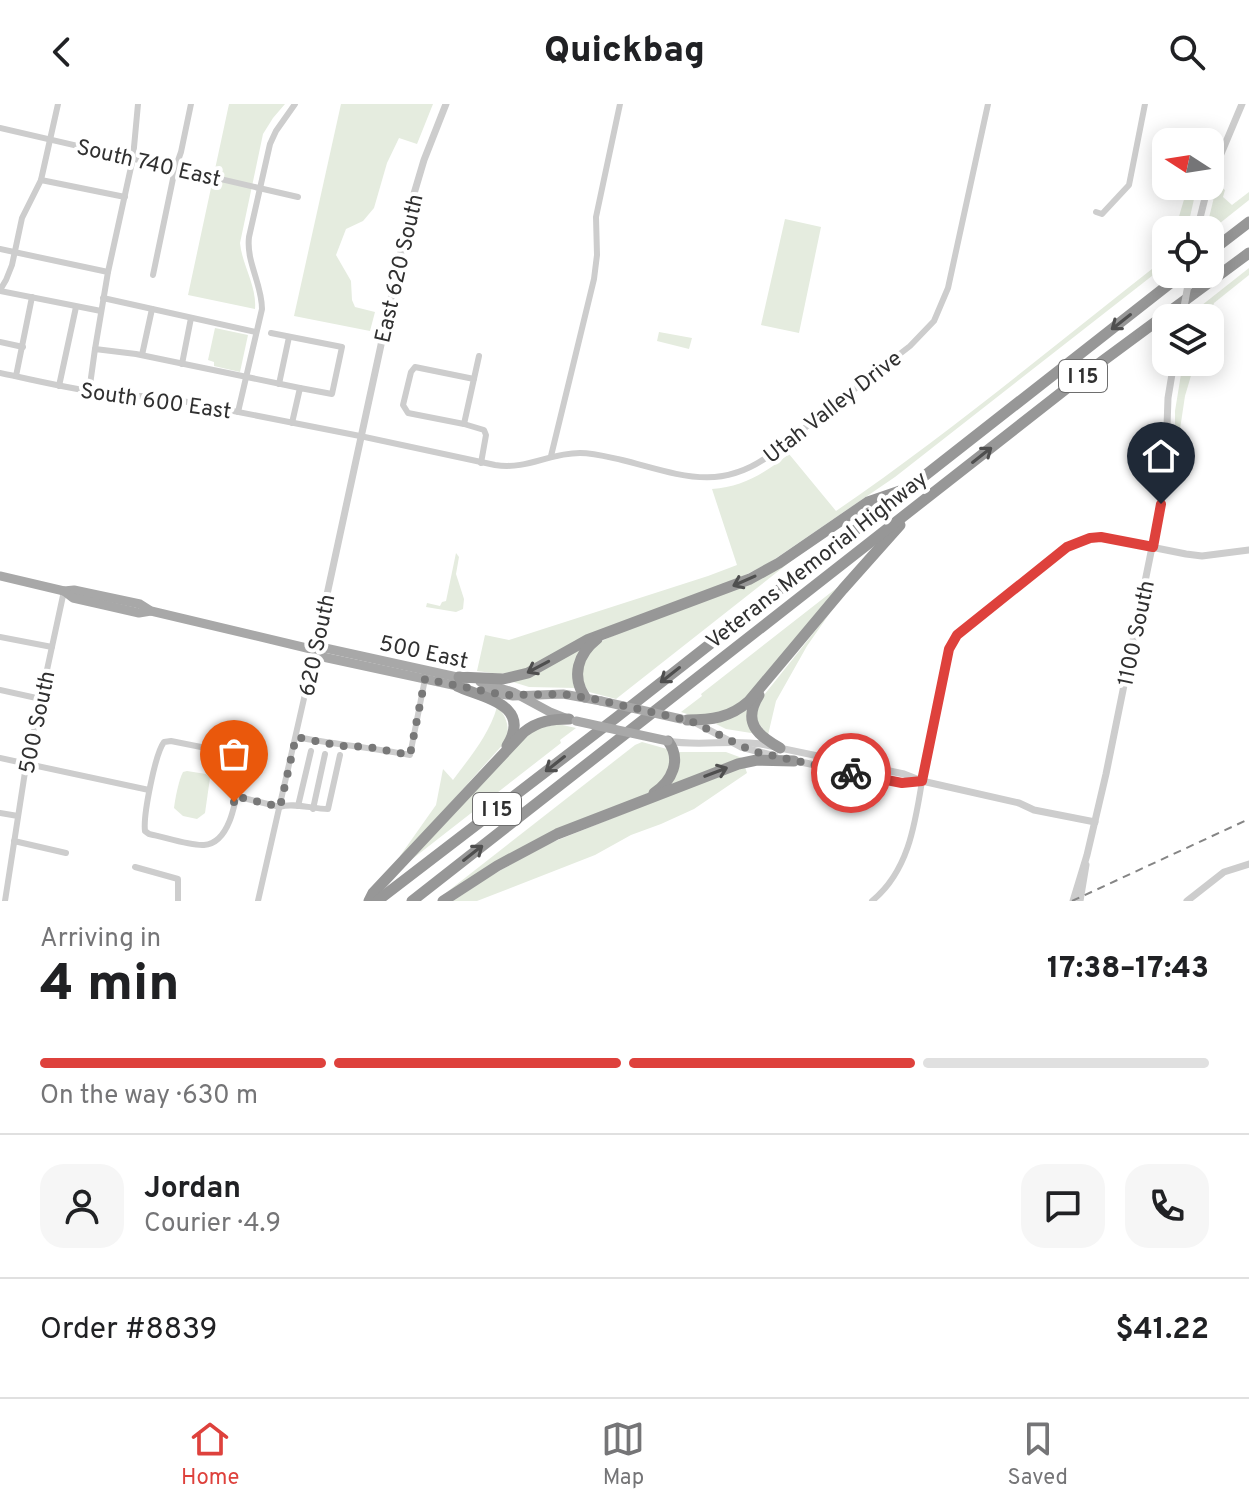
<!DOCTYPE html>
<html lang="en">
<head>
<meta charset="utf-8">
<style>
  :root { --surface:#fff; --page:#f6f6f6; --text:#202124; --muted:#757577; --line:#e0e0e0; --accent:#de413c }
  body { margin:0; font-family:Overpass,sans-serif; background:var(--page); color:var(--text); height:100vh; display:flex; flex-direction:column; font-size:30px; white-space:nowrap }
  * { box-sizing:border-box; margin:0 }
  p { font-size:26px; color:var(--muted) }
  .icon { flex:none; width:44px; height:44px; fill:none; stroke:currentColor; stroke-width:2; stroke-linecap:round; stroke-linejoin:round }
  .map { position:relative; height:797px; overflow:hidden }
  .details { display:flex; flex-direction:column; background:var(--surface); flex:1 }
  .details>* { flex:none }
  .needle { width:52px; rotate:282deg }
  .controls { position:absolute; left:1152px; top:24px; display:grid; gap:16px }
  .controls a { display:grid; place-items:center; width:72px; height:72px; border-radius:16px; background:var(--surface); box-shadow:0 4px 20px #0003; font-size:40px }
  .pin { position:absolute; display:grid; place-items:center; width:68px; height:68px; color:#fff; margin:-82px -34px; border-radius:50% 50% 50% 0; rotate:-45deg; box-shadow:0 0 8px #0007 }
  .pin .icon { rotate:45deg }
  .courier { position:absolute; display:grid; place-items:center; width:80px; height:80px; margin:-40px; border:6px solid #de413c; border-radius:50%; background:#fff; color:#222; box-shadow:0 2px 10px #0007 }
  .summary em { font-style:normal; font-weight:800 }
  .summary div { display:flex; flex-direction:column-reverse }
  .summary { display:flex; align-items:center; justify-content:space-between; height:136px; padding:0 40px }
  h1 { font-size:52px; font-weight:800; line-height:60px }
  .bar { display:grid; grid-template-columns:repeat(4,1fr); gap:12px 8px; align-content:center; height:96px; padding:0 40px }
  .bar i { height:10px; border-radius:6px; background:var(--line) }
  .bar .on { background:var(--accent) }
  .bar p { grid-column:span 4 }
  .line { display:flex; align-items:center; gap:20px; padding:0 40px; border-top:2px solid var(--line) }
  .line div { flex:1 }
  .round { display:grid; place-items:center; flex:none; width:84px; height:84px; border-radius:24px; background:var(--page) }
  header { display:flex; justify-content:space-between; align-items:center; height:104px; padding:0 40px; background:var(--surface); font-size:36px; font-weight:800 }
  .tab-bar { display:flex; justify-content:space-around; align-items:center; height:112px; border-top:2px solid var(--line); background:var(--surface); font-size:22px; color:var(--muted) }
  .tab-bar a { display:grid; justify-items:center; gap:4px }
  .tab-bar .on { color:var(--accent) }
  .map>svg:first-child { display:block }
</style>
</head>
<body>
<header><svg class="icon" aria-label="back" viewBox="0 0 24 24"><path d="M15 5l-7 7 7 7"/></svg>Quickbag<svg class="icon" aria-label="search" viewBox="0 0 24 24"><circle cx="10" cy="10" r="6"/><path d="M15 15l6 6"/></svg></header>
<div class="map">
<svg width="1249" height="797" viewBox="0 0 1249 797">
  <rect width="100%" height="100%" fill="#fff"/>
  <!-- green -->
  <g fill="#e5ecdf">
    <path d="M229,0H285L273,14L263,30L240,139C242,161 257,182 255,205L188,191Z"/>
    <path d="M341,0H433L417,40L399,34L387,59L374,104L363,117L346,125L336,151L351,177L352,196L355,203L375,208L370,227L294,212Z"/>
    <path d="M1217,81L1225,86L1223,93L1232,101L1249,88V96L1210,127L1206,126Z"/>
    <path d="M1188,82H1197L1187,126H1175Z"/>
    <path d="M785,115L821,123L799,229L761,221Z"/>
    <path d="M1166,154V161L895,373L769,459L743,472L526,565L500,570L477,567L485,531L509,536L708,472L737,461L712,385C743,383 765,369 789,350L836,407C950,329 1057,239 1166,154Z"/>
    <path d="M1249,164V171L1214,199L1210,210H1207L1206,214H1191L1192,209Z"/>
    <path d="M215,224L248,231L240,268L214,262V258L208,256Z"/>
    <path d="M659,228L692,234L689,245L657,237Z"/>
    <path d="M1183,258H1195L1185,292L1177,345H1175V307Z"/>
    <path d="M809,443L616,595L589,588C574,566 583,561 595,540Z"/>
    <path d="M456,449L459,453L456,470L464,495L463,505L456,508L426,503L427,499L440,502L442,498L446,497Z"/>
    <path d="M843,479L750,593L721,611H690L681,608L702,592L701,590Z"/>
    <path d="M832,506L807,542L776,597L768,631L756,616L757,604L764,591Z"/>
    <path d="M585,541L576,584L529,583L513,578Z"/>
    <path d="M749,602L754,628L751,629L726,625L716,620Z"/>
    <path d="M497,603C507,612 510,624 506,637L401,754L400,752L436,701L443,665L453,676C470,653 489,631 497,603Z"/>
    <path d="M558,620L576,624L560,636L561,639L411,756L532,626Z"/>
    <path d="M642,638L667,645L672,660L656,685L447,788L635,641Z"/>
    <path d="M678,648H726L742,654L668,682Z"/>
    <path d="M745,663L747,669L694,705L661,720L631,731L595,751L477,797H453L489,773L543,742L723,670Z"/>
    <path d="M187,667L206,670L210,674L205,709L197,715L183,712L174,704C175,695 179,675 183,668Z"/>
  </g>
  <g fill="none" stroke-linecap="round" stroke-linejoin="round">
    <!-- minor -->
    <g stroke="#cdcdcd" stroke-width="6">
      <path d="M0,24L298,93"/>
      <path d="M41,76L125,93"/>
      <path d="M1096,108L1102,110L1129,81L1145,0"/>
      <path d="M0,145L108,168"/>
      <path d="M153,171L175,65L181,48L191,0"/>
      <path d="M0,186L6,176L12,161L22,114L41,76L58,0"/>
      <path d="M0,187L101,207"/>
      <path d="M103,194L256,228"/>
      <path d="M271,229L342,243L332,290L300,284L292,319"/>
      <path d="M0,238L23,243"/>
      <path d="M95,245L108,168L133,54L138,0"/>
      <path d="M142,251L152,205"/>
      <path d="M182,260L191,214"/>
      <path d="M0,269C39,277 78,287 117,291C134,293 150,291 167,294L360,332L495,361C528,366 548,349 580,349C594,349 608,353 622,356C678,370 719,389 770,351L910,242L934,217L948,184L988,0"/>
      <path d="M16,272L32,193"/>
      <path d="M474,275L415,263L411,268L403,301L408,309L464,320L484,326L486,331L481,359"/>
      <path d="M279,280L289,233"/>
      <path d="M59,282L76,203"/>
      <path d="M89,288L95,245L136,250L300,284"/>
      <path d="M238,308L262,205C262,180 246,158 249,133L270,40L276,27L295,0"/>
      <path d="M464,320L479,252"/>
      <path d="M551,352L594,175L597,151L596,113L620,0"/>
      <path d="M0,533L52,543"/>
      <path d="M0,586L41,595"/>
      <path d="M296,633C334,640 372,644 410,651L425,575"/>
      <path d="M171,637L236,650L241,654L242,661C237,684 234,739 204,741C189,742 165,733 149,730L145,727C143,712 155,650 164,638Z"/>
      <path d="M0,654L149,686"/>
      <path d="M235,692L280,703C292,698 313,705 328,705L340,651"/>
      <path d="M298,702L311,647"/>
      <path d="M313,705L325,650"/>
      <path d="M0,709L18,712"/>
      <path d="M14,737L66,749"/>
      <path d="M135,763L178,775V797"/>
      <path d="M5,797L25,668L64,487"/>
      <path d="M258,797L315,546"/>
      <path d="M872,797C908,768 915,721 922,677"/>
    </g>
    <!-- tertiary -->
    <g stroke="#cdcdcd" stroke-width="7">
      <path d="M1210,76L1242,0"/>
      <path d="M1197,126L1208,82"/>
      <path d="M315,546L413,93L424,56L446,0"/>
      <path d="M694,618L741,643L775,652"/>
      <path d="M668,637C700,643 730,635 761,640L904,670L922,677L1019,699L1034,706L1095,718"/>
      <path d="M791,656L902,679L920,678"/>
      <path d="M922,677L949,545L957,531L1067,443L1090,434L1101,433L1186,450L1202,452L1249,446"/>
      <path d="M1073,797L1087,751L1106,670L1165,379L1168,294L1174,258"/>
      <path d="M1080,797L1086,761"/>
      <path d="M1187,797L1224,768L1249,760"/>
    </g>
    <!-- primary -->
    <g stroke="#a8a8a8" stroke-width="9">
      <path d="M0,472L64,487L74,486L140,500L151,507L315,546L325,544L466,575"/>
      <path d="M64,487L73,494L104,501L139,509L151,507"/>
      <path d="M315,546L323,553L462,583"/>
      <path d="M480,578L513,588L550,608L565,614"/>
      <path d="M480,587L513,592L563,590L601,597"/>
    </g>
    <!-- motorway -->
    <g stroke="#979797" stroke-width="11">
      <path d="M1210,148L1249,118"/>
      <path d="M459,573L503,575L528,569L587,536L750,475L779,459L868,398L900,387"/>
      <path d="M457,582C482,594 533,600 507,642"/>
      <path d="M759,591C742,618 757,631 780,644"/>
      <path d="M585,593C571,572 578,550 597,535"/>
      <path d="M687,616C711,616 730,614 749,597L843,485L900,421"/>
      <path d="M654,689C672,677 682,656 668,637"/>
      <path d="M369,797L373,789L524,628C538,617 552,615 569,615"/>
      <path d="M377,797L617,613L1182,170"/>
      <path d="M412,797L1085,270L1249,149"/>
      <path d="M443,797L497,762L557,730L738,660L757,656L794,657"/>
    </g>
    <!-- rail -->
    <path stroke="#858585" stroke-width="2" stroke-dasharray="8 6" stroke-linecap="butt" d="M1072,797L1249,715"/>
    <!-- tertiary-bridge -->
    <path stroke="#cdcdcd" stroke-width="7" d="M1182,214L1190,170"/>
    <!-- primary-bridge -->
    <g stroke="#a8a8a8" stroke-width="9">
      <path d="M601,597L681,615"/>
      <path d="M576,617L668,637"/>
    </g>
  </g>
  <!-- one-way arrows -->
  <defs><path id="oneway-shaft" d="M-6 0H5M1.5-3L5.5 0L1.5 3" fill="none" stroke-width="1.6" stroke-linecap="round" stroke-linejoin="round" transform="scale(2)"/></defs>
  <g stroke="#4f4f4f">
    <use href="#oneway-shaft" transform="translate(1121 218) rotate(142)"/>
    <use href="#oneway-shaft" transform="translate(982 351) rotate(-38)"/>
    <use href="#oneway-shaft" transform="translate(744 477) rotate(156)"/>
    <use href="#oneway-shaft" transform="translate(538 563) rotate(152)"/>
    <use href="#oneway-shaft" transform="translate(670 571) rotate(142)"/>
    <use href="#oneway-shaft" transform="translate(555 660) rotate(142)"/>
    <use href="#oneway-shaft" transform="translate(716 668) rotate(-21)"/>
    <use href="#oneway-shaft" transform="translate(473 749) rotate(-38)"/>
  </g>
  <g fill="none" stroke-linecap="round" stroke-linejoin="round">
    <!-- done -->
    <path stroke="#787878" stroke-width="8" stroke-dasharray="0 14.4" d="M234,698L235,692L280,703L296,633L341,642L369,643L410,651L425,575L503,591L561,590L594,595L691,617L752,647L851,669"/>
    <!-- route -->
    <path stroke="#de413c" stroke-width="10" d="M851,669L902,679L922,677L949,545L957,531L1067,443L1090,434L1101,433L1153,443L1161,400"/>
  </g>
  <g text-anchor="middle" stroke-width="8" stroke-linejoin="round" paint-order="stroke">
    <!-- shield labels -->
    <g fill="#fff" stroke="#6e6e6e" stroke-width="2">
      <rect x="1059" y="256" width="48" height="32" rx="6"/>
      <rect x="473" y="689" width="48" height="32" rx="6"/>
    </g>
    <g font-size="20" font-weight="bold" fill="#303030">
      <text x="1083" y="279">I 15</text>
      <text x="497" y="712">I 15</text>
    </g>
    <!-- street labels -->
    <g font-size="22" fill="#303030" stroke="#fff">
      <text transform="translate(149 58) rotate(13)" y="8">South 740 East</text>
      <text transform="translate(398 164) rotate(-77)" y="8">East 620 South</text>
      <text transform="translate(156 296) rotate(8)" y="8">South 600 East</text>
      <text transform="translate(832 302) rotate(-38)" y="8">Utah Valley Drive</text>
      <text transform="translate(816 455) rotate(-38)" y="8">Veterans Memorial Highway</text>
      <text transform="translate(1135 529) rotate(-78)" y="8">1100 South</text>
      <text transform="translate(316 541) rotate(-78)" y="8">620 South</text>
      <text transform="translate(424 547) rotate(12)" y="8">500 East</text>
      <text transform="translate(36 618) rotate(-78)" y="8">500 South</text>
    </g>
  </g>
</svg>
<div class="controls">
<a><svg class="needle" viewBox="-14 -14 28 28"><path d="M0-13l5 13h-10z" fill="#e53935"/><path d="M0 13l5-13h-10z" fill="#757577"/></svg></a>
<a><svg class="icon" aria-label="locate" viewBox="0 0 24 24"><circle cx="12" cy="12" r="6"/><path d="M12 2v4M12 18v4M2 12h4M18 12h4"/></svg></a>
<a><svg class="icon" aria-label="layers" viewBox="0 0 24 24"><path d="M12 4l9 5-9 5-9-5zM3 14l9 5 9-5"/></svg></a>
</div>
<div class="pin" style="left:234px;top:698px;background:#ea580c"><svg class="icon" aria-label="bag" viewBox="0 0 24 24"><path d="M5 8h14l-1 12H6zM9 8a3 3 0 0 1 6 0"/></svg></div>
<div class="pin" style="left:1161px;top:400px;background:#1f2937"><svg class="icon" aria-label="home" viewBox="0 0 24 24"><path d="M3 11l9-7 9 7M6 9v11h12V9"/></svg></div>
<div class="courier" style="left:851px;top:669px"><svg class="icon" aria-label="bike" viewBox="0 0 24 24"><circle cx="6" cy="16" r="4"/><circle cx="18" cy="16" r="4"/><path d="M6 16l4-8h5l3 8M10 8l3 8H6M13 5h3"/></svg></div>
</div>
<section class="details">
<div class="summary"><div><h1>4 min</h1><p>Arriving in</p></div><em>17:38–17:43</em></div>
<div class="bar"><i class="on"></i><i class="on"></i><i class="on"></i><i></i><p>On the way · 630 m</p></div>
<div class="line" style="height:144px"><a class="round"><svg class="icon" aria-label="person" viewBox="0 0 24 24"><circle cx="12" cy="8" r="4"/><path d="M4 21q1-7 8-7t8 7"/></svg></a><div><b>Jordan</b><p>Courier · 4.9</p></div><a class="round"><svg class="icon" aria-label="chat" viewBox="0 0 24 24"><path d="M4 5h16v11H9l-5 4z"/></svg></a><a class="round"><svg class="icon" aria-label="phone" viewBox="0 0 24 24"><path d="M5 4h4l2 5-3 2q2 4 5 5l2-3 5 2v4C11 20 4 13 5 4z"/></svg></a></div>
<div class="line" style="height:104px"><div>Order #8839</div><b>$41.22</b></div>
</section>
<nav class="tab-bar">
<a class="on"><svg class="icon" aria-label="home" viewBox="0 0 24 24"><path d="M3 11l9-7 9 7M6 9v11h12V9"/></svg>Home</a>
<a><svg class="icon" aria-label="map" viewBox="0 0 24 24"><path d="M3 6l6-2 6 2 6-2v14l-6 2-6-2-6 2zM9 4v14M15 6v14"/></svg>Map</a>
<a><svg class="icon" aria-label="saved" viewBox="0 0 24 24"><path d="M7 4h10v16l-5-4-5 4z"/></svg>Saved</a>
</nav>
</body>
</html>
